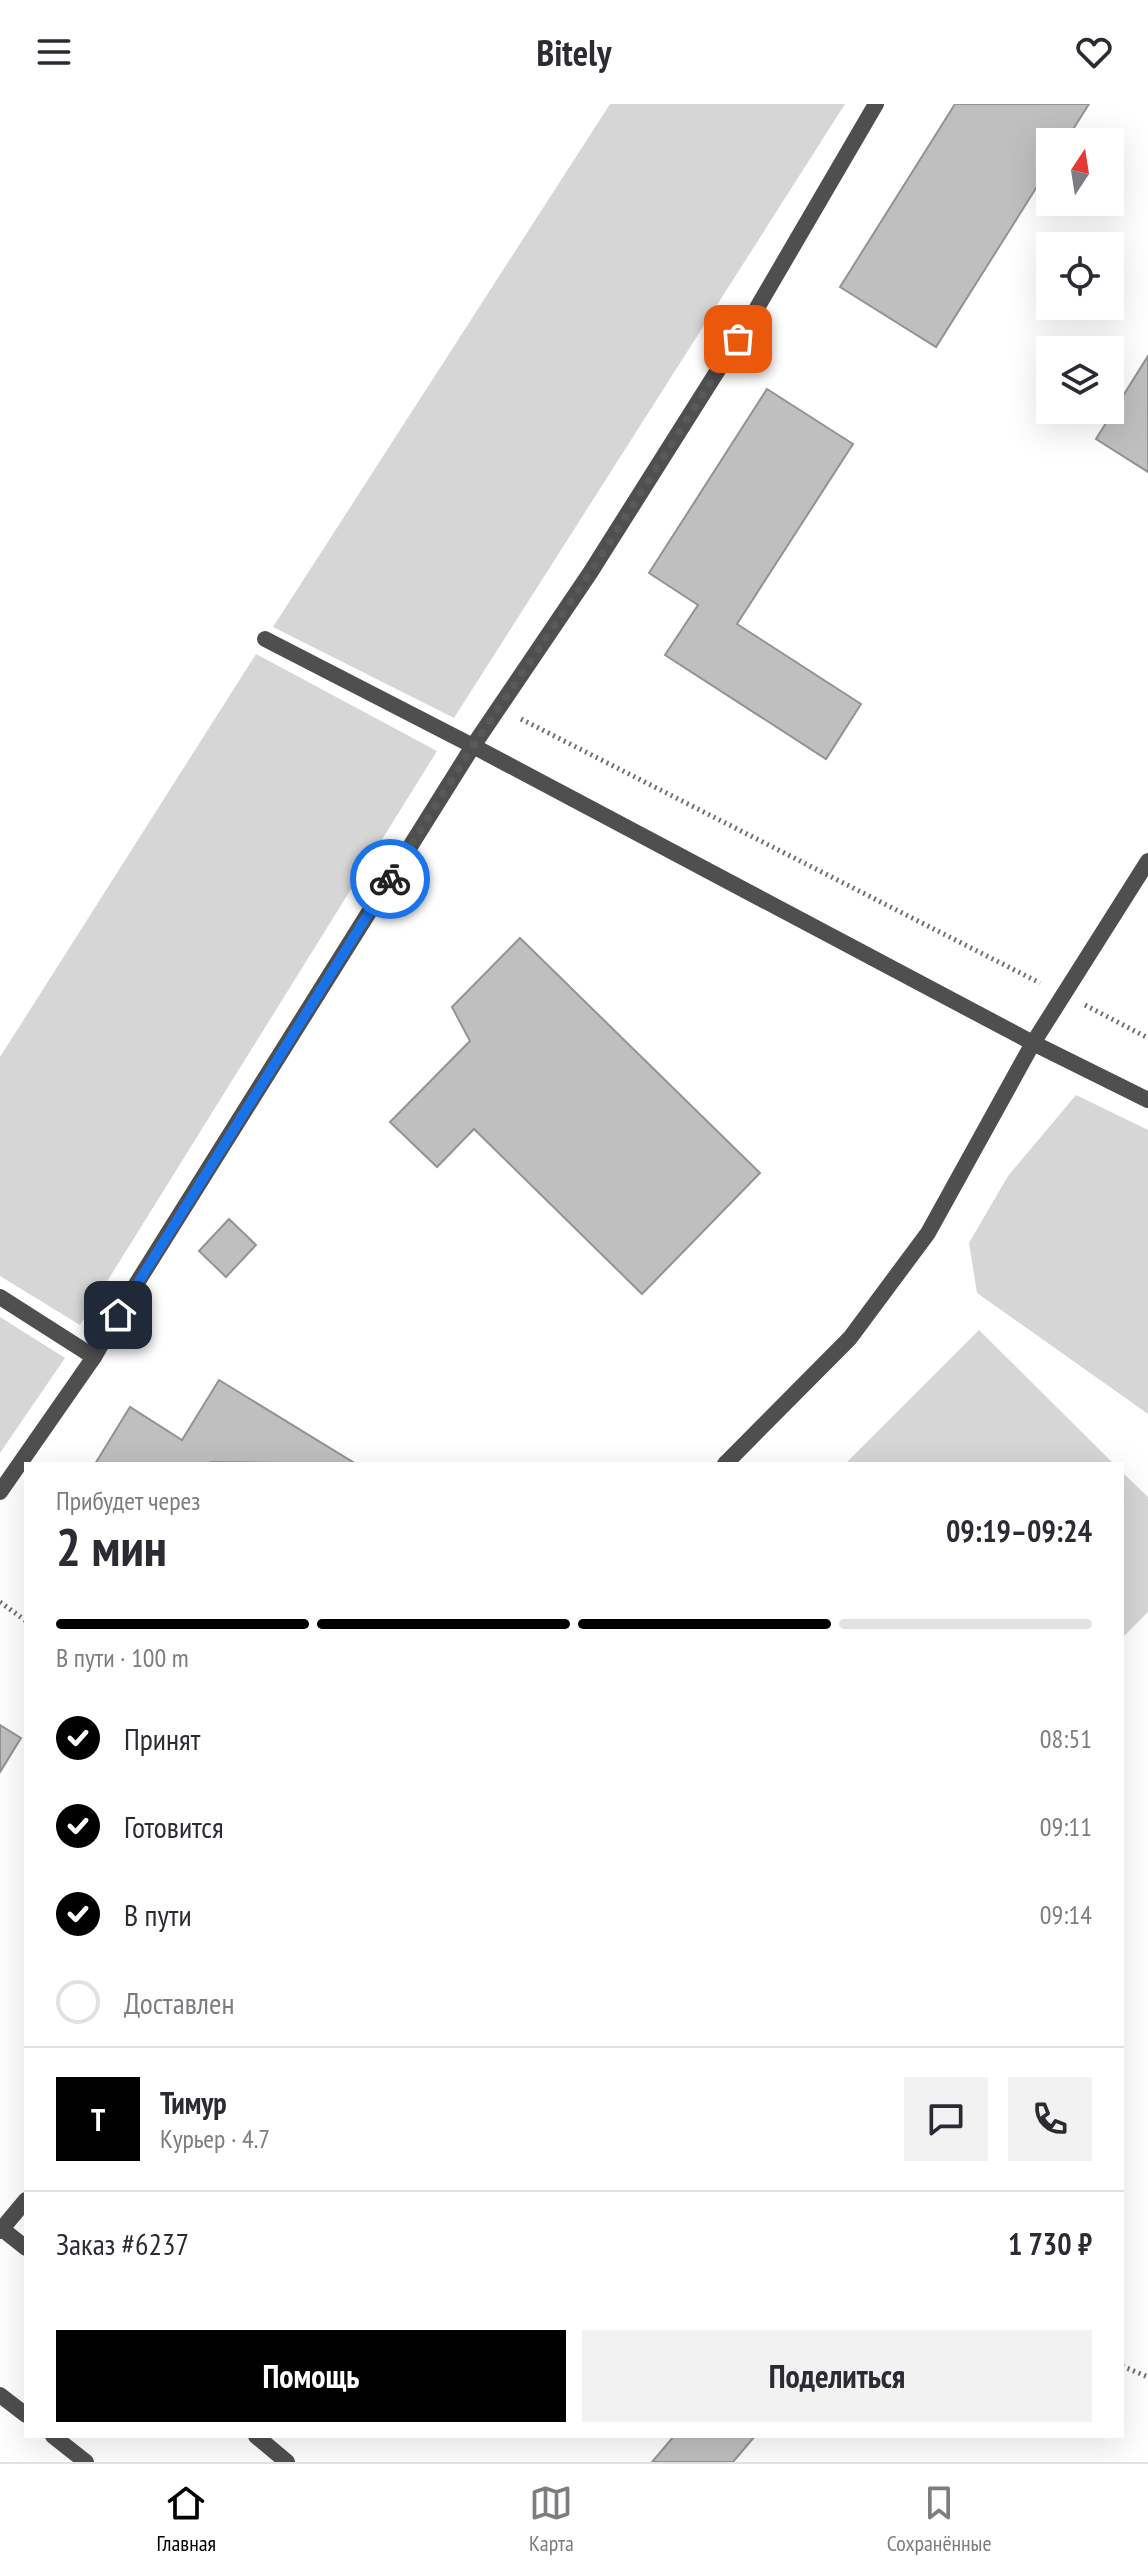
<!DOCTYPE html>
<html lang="ru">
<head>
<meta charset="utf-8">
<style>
  :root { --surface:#fff; --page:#f2f2f3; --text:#2b2b33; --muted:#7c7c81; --line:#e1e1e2; --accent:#000 }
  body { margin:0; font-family:"PT Sans Narrow",sans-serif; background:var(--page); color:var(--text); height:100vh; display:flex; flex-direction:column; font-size:30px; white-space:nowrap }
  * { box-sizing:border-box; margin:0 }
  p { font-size:26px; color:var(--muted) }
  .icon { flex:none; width:44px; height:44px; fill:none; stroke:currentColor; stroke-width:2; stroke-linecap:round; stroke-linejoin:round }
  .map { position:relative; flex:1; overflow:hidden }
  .drawer { position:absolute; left:24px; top:1358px; width:1100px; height:976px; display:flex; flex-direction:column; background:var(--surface); border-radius:0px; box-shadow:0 8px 32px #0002 }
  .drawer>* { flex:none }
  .needle { width:52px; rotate:12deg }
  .tools { position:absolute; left:1036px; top:24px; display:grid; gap:16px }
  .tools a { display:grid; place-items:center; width:88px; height:88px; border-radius:0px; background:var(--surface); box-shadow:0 8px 32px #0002; font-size:40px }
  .pin { position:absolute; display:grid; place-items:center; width:68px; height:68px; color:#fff; margin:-34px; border-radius:16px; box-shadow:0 4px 12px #0006 }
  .courier { position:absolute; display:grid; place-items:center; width:80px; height:80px; margin:-40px; border:6px solid #1a73e8; border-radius:50%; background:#fff; color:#222; box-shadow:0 2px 10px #0007 }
  .summary em { font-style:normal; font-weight:700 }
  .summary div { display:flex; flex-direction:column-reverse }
  .summary { display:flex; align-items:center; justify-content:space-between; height:136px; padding:0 32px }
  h1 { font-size:52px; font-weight:700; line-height:60px }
  .bar { display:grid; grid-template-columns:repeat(4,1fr); gap:12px 8px; align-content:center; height:96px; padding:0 32px }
  .bar i { height:10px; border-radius:6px; background:var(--line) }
  .bar .selected { background:var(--accent) }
  .bar p { grid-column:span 4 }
  .line { display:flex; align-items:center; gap:20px; padding:0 32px; border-top:2px solid var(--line) }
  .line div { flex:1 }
  .round { display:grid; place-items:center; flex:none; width:84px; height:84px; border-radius:0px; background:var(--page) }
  ol { padding:0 32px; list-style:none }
  li { display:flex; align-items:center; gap:24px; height:88px }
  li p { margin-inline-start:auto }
  li .icon { padding:8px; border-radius:50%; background:var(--accent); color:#fff; stroke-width:4 }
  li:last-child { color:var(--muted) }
  li i { width:44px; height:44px; border:4px solid var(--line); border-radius:50% }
  .button { display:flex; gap:16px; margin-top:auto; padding:16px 32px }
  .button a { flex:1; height:92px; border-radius:0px; background:var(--accent); color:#fff; font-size:32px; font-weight:700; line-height:92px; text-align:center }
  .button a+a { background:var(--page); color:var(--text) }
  header { display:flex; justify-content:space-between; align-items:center; height:104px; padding:0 32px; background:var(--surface); font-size:36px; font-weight:700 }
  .tabs { display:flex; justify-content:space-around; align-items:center; height:112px; border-top:2px solid var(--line); background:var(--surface); font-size:22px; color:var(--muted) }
  .tabs a { display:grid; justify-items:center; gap:4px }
  .tabs .selected { color:var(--accent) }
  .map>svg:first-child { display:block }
</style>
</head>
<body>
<header><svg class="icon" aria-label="menu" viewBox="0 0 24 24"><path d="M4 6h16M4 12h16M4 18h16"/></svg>Bitely<svg class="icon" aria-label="heart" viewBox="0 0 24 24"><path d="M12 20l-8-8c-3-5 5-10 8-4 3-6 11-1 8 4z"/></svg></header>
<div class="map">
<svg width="1148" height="2358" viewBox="0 0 1148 2358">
  <rect width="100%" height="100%" fill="#fff"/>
  <!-- green -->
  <g fill="#d6d6d6">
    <path d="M610,0H845L454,614L273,523Z"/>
    <path d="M256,550L437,647L80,1221L0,1172V953Z"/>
    <path d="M1076,991L1148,1026V1310L977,1189L969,1139L1008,1072Z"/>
    <path d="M0,1213L65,1254L0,1349Z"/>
    <path d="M979,1226L1114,1360H845Z"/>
    <path d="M1122,1368L1148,1393V1508L1122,1534Z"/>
  </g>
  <!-- building -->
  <g fill="#bfbfbf" stroke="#939393" stroke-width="2">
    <path d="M955,0H1089L1065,38H1050V62L936,243L840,183Z"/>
    <path d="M1148,252V368L1096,335Z"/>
    <path d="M767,285L853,340L737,520L861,600L826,655L665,551L698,501L649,469Z"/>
    <path d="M520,834L760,1069L642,1190L474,1025L437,1063L390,1018L470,937L452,903Z"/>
    <path d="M229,1115L256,1141L226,1173L199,1147Z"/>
    <path d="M219,1276L356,1360L211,1358L210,1360H95L130,1303L182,1336Z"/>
    <path d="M0,1621L21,1634L0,1668Z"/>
    <path d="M674,2332H755L733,2358H652Z"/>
  </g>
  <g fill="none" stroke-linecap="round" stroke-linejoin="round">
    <!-- path -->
    <g stroke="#717171" stroke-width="5" stroke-dasharray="2 4" stroke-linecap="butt">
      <path d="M521,615L1040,879"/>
      <path d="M1085,901L1148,934"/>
      <path d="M0,1498L26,1517"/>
      <path d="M1122,2262L1148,2273"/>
    </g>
    <!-- lane -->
    <g stroke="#4f4f4f" stroke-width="16">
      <path d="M473,642L1033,939"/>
      <path d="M0,1388L94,1253L130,1190L473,642L590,469L754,209L876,0"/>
      <path d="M2,2125L26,2144"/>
      <path d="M0,2291L26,2311"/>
      <path d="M53,2332L86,2358"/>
      <path d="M256,2332L287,2358"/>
    </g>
    <!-- street -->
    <g stroke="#4f4f4f" stroke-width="16">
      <path d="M265,535L473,642"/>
      <path d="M1033,939L1148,996"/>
      <path d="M0,1193L94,1253"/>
      <path d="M725,1360L850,1234L928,1129L1033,939L1148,757"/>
      <path d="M0,2127L26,2096"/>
    </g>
  </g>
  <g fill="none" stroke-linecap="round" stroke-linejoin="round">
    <!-- done -->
    <path stroke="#595959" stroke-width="8" stroke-dasharray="0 14.4" d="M390,775L473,642L590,469L738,235"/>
    <!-- route -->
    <path stroke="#1a73e8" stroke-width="10" d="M118,1211L390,775"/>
  </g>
</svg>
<div class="tools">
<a><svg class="needle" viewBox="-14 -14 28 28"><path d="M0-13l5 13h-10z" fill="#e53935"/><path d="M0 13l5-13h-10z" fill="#7c7c81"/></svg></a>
<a><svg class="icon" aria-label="locate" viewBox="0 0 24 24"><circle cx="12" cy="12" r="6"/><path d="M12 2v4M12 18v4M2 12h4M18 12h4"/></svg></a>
<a><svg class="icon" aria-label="layers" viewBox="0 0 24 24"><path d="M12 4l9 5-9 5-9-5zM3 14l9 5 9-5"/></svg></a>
</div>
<div class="pin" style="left:738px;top:235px;background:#ea580c"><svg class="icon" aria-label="bag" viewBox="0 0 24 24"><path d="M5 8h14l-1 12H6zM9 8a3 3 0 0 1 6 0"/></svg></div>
<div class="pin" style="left:118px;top:1211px;background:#1f2937"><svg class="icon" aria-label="home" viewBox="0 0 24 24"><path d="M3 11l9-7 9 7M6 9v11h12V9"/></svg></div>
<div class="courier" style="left:390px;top:775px"><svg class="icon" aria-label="bike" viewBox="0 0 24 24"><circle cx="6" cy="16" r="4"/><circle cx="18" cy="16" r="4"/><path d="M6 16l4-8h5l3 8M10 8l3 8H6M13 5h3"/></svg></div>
<section class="drawer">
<div class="summary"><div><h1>2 мин</h1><p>Прибудет через</p></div><em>09:19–09:24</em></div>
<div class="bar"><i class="selected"></i><i class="selected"></i><i class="selected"></i><i></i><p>В пути · 100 m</p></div>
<ol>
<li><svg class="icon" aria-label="check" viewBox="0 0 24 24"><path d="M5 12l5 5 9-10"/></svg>Принят<p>08:51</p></li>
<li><svg class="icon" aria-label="check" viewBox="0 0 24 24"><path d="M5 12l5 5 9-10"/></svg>Готовится<p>09:11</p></li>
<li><svg class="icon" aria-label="check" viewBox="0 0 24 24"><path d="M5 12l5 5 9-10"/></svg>В пути<p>09:14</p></li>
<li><i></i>Доставлен</li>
</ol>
<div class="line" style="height:144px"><b class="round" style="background:var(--accent);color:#fff">Т</b><div><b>Тимур</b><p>Курьер · 4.7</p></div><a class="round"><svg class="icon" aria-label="chat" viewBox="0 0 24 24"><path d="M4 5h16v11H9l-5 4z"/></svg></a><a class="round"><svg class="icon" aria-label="phone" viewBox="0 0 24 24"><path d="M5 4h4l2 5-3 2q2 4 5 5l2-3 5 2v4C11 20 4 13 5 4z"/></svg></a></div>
<div class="line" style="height:104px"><div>Заказ #6237</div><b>1 730 ₽</b></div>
<div class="button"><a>Помощь</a><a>Поделиться</a></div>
</section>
</div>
<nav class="tabs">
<a class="selected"><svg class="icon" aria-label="home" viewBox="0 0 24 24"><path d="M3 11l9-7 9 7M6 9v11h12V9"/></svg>Главная</a>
<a><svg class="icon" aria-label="map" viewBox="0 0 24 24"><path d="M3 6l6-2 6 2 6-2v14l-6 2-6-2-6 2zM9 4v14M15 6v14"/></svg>Карта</a>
<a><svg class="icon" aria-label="saved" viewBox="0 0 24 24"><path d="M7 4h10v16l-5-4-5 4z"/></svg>Сохранённые</a>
</nav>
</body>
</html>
